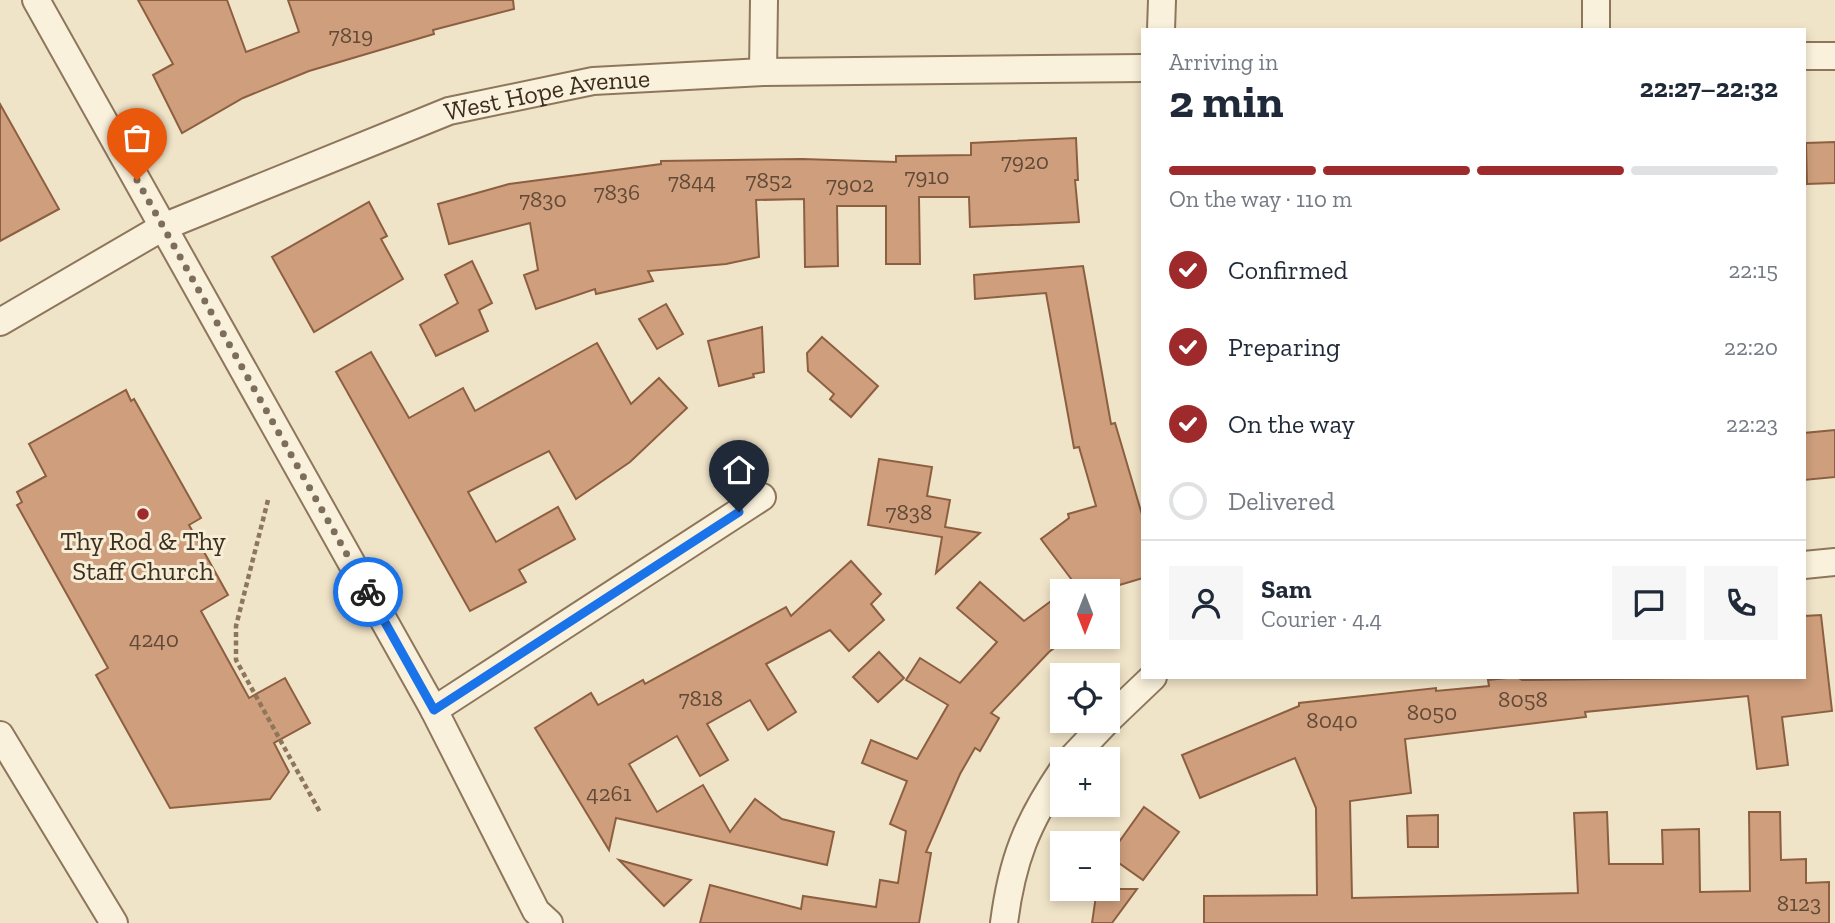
<!DOCTYPE html>
<html lang="en">
<head>
<meta charset="utf-8">
<style>
  :root { --surface:#fff; --page:#f6f6f7; --text:#1f2937; --muted:#747a83; --line:#e0e1e3; --accent:#9e2a2b }
  body { margin:0; font-family:"Zilla Slab",serif; background:var(--page); color:var(--text); height:100vh; display:flex; flex-direction:column; font-size:26px; white-space:nowrap }
  * { box-sizing:border-box; margin:0 }
  p { font-size:23px; color:var(--muted) }
  .icon { flex:none; width:38px; height:38px; fill:none; stroke:currentColor; stroke-width:2; stroke-linecap:round; stroke-linejoin:round }
  .map { position:relative; flex:1; overflow:hidden }
  .side { position:absolute; left:1141px; top:28px; width:665px; height:651px; display:flex; flex-direction:column; background:var(--surface); border-radius:0px; box-shadow:0 4px 10px #0003 }
  .side>* { flex:none }
  .needle { width:46px; rotate:180deg }
  .tools { position:absolute; left:1050px; top:579px; display:grid; gap:14px }
  .tools a { display:grid; place-items:center; width:70px; height:70px; border-radius:0px; background:var(--surface); box-shadow:0 4px 10px #0003; font-size:35px }
  .pin { position:absolute; display:grid; place-items:center; width:60px; height:60px; color:#fff; margin:-72px -30px; border-radius:50% 50% 50% 0; rotate:-45deg; box-shadow:0 0 7px #0007 }
  .pin .icon { rotate:45deg }
  .courier { position:absolute; display:grid; place-items:center; width:70px; height:70px; margin:-35px; border:5px solid #1a73e8; border-radius:50%; background:#fff; color:#222; box-shadow:0 2px 9px #0007 }
  .summary em { font-style:normal; font-weight:700 }
  .summary div { display:flex; flex-direction:column-reverse }
  .summary { display:flex; align-items:center; justify-content:space-between; height:119px; padding:0 28px }
  h1 { font-size:46px; font-weight:700; line-height:52px }
  .bar { display:grid; grid-template-columns:repeat(4,1fr); gap:10px 7px; align-content:center; height:84px; padding:0 28px }
  .bar i { height:9px; border-radius:5px; background:var(--line) }
  .bar .current { background:var(--accent) }
  .bar p { grid-column:span 4 }
  .line { display:flex; align-items:center; gap:18px; padding:0 28px; border-top:2px solid var(--line) }
  .line div { flex:1 }
  .round { display:grid; place-items:center; flex:none; width:74px; height:74px; border-radius:0px; background:var(--page) }
  ol { padding:0 28px; list-style:none }
  li { display:flex; align-items:center; gap:21px; height:77px }
  li p { margin-inline-start:auto }
  li .icon { padding:7px; border-radius:50%; background:var(--accent); color:#fff; stroke-width:4 }
  li:last-child { color:var(--muted) }
  li i { width:38px; height:38px; border:4px solid var(--line); border-radius:50% }
  .map>svg:first-child { display:block }
</style>
</head>
<body>
<div class="map">
<svg width="1835" height="923" viewBox="0 0 1835 923">
  <rect width="100%" height="100%" fill="#f0e4c8"/>
  <!-- building -->
  <g fill="#cf9f7d" stroke="#8d5f41" stroke-width="2">
    <path d="M138,0H227L246,52L299,32L288,0H513L514,9L433,30L434,34L309,71L243,98L182,133L153,75L173,64Z"/>
    <path d="M0,104L59,209L0,241Z"/>
    <path d="M1076,138L1078,180H1075L1079,222L970,227L969,197H919L920,264H886V206H837L838,266L805,267L804,199L756,200L759,257L726,264L648,271L653,281L596,294L595,289L536,309L524,275L538,270L530,223L449,244L438,204L509,184L661,164V161L802,159L896,162V156L971,155V143Z"/>
    <path d="M1835,142V183L1807,184L1806,143Z"/>
    <path d="M369,202L387,236L381,239L403,279L314,332L272,257Z"/>
    <path d="M472,261L492,303L479,310L488,331L436,356L420,325L458,303L445,275Z"/>
    <path d="M1083,266L1111,424L1115,423L1143,518V578L1096,592H1064L1075,584L1041,539L1069,518L1068,514L1096,506L1079,447L1074,448L1046,293L975,299L974,275Z"/>
    <path d="M666,304L683,334L657,349L639,319Z"/>
    <path d="M762,327L764,372L753,374L754,377L719,386L708,341Z"/>
    <path d="M822,337L878,386L851,417L830,399L834,394L808,371L807,353Z"/>
    <path d="M597,343L631,404L659,378L687,408L630,462L576,499L549,451L468,492L496,542L558,507L575,539L519,570L526,582L470,611L336,372L371,352L409,418L463,388L475,411Z"/>
    <path d="M126,390L131,401L134,399L201,518L189,525L228,595L201,611L249,698L285,678L310,723L274,743L289,772L270,799L170,808L96,675L108,668L17,505L22,502L17,492L46,476L29,444Z"/>
    <path d="M1835,430V477L1804,480V433Z"/>
    <path d="M879,459L932,467L927,496L950,500L945,527L980,533L936,573L942,537L868,525Z"/>
    <path d="M851,561L881,594L871,604L884,620L849,651L830,630L766,664L796,712L768,730L750,700L707,724L728,760L700,776L677,736L629,764L657,812L703,785L730,832L755,799L782,819L834,832L827,865L616,818L609,850L535,728L591,693L598,705L643,680L645,684L786,607L791,616Z"/>
    <path d="M980,582L1024,621L1062,593V637H1069L1049,652L991,713L999,718L980,751L975,748L960,774L926,852L931,853L919,923H700L710,885L801,909L803,896L876,907L880,880L898,883L906,831L890,824L907,781L862,763L871,740L917,759L948,705L906,680L920,658L960,683L997,642L957,608Z"/>
    <path d="M1821,615L1832,711L1782,717L1788,765L1757,769L1748,696L1585,712L1586,717L1405,739L1411,793L1350,801L1352,898L1578,893L1574,813L1607,812L1609,864H1663L1662,830L1699,829L1700,892L1750,891L1749,812H1780L1781,860L1806,859V883L1829,882V923H1204V896L1317,895L1316,808L1295,758L1200,798L1182,755L1299,706V703L1436,688V691L1489,686L1488,680L1517,677L1522,680L1804,677V616Z"/>
    <path d="M879,652L904,678L878,702L853,677Z"/>
    <path d="M1144,807L1179,832L1143,880L1109,856Z"/>
    <path d="M1438,815V847H1408L1407,816Z"/>
    <path d="M619,860L691,880L664,906Z"/>
    <path d="M1097,889H1137L1112,923H1092Z"/>
  </g>
  <g fill="none" stroke-linecap="round" stroke-linejoin="round">
    <defs>
      <g id="street">
        <path d="M36,0L434,710L536,911L549,923"/>
        <path d="M1161,30L1162,0"/>
        <path d="M1596,30V0"/>
        <path d="M1804,56H1835"/>
        <path d="M763,72L764,0"/>
        <path id="s1" d="M0,322L163,227L449,111L593,81L763,72L1143,68"/>
        <path d="M1804,565L1835,562"/>
        <path d="M434,710L762,497"/>
        <path d="M1108,720L1153,677"/>
        <path d="M0,735L114,923"/>
        <path d="M1070,760L1107,721"/>
        <path d="M1004,923C1012,860 1027,823 1062,771"/>
      </g>
    </defs>
    <!-- street casing -->
    <use href="#street" stroke="#8d765c" stroke-width="30"/>
    <!-- path -->
    <path stroke="#8d765c" stroke-width="4.5" stroke-dasharray="5 3.5" stroke-linecap="butt" d="M268,500L236,626V660L321,814"/>
    <!-- street -->
    <use href="#street" stroke="#faf1dc" stroke-width="26"/>
  </g>
  <g fill="none" stroke-linecap="round" stroke-linejoin="round">
    <!-- done -->
    <path stroke="#7c6e5b" stroke-width="7" stroke-dasharray="0 12.6" d="M137,180L368,592"/>
    <!-- route -->
    <path stroke="#1a73e8" stroke-width="9" d="M368,592L434,710L739,512"/>
  </g>
  <!-- markers -->
  <circle fill="#9e2a2b" stroke="#f7eed8" stroke-width="2.5" cx="143" cy="514" r="7"/>
  <g text-anchor="middle" stroke-width="6" stroke-linejoin="round" paint-order="stroke">
    <!-- number labels -->
    <g font-size="23" fill="#624a37">
      <text x="351" y="43">7819</text>
      <text x="1025" y="169">7920</text>
      <text x="927" y="184">7910</text>
      <text x="769" y="188">7852</text>
      <text x="692" y="189">7844</text>
      <text x="850" y="192">7902</text>
      <text x="617" y="200">7836</text>
      <text x="543" y="207">7830</text>
      <text x="909" y="520">7838</text>
      <text x="154" y="647">4240</text>
      <text x="701" y="706">7818</text>
      <text x="1523" y="707">8058</text>
      <text x="1432" y="720">8050</text>
      <text x="1332" y="728">8040</text>
      <text x="609" y="801">4261</text>
      <text x="1799" y="911">8123</text>
    </g>
    <!-- street labels -->
    <g font-size="26" fill="#3d2e20" stroke="#f7eed8">
      <text dy="9" stroke="none"><textPath href="#s1" startOffset="597">West Hope Avenue</textPath></text>
    </g>
    <!-- poi labels -->
    <g font-size="26" fill="#3d2e20" stroke="#f7eed8">
      <text x="143" y="550">Thy Rod &amp; Thy<tspan x="143" dy="30">Staff Church</tspan></text>
    </g>
  </g>
</svg>
<div class="tools">
<a><svg class="needle" viewBox="-14 -14 28 28"><path d="M0-13l5 13h-10z" fill="#e53935"/><path d="M0 13l5-13h-10z" fill="#747a83"/></svg></a>
<a><svg class="icon" aria-label="locate" viewBox="0 0 24 24"><circle cx="12" cy="12" r="6"/><path d="M12 2v4M12 18v4M2 12h4M18 12h4"/></svg></a>
<a>+</a>
<a>−</a>
</div>
<div class="pin" style="left:137px;top:180px;background:#ea580c"><svg class="icon" aria-label="bag" viewBox="0 0 24 24"><path d="M5 8h14l-1 12H6zM9 8a3 3 0 0 1 6 0"/></svg></div>
<div class="pin" style="left:739px;top:512px;background:#1f2937"><svg class="icon" aria-label="home" viewBox="0 0 24 24"><path d="M3 11l9-7 9 7M6 9v11h12V9"/></svg></div>
<div class="courier" style="left:368px;top:592px"><svg class="icon" aria-label="bike" viewBox="0 0 24 24"><circle cx="6" cy="16" r="4"/><circle cx="18" cy="16" r="4"/><path d="M6 16l4-8h5l3 8M10 8l3 8H6M13 5h3"/></svg></div>
<section class="side">
<div class="summary"><div><h1>2 min</h1><p>Arriving in</p></div><em>22:27–22:32</em></div>
<div class="bar"><i class="current"></i><i class="current"></i><i class="current"></i><i></i><p>On the way · 110 m</p></div>
<ol>
<li><svg class="icon" aria-label="check" viewBox="0 0 24 24"><path d="M5 12l5 5 9-10"/></svg>Confirmed<p>22:15</p></li>
<li><svg class="icon" aria-label="check" viewBox="0 0 24 24"><path d="M5 12l5 5 9-10"/></svg>Preparing<p>22:20</p></li>
<li><svg class="icon" aria-label="check" viewBox="0 0 24 24"><path d="M5 12l5 5 9-10"/></svg>On the way<p>22:23</p></li>
<li><i></i>Delivered</li>
</ol>
<div class="line" style="height:126px"><a class="round"><svg class="icon" aria-label="person" viewBox="0 0 24 24"><circle cx="12" cy="8" r="4"/><path d="M4 21q1-7 8-7t8 7"/></svg></a><div><b>Sam</b><p>Courier · 4.4</p></div><a class="round"><svg class="icon" aria-label="chat" viewBox="0 0 24 24"><path d="M4 5h16v11H9l-5 4z"/></svg></a><a class="round"><svg class="icon" aria-label="phone" viewBox="0 0 24 24"><path d="M5 4h4l2 5-3 2q2 4 5 5l2-3 5 2v4C11 20 4 13 5 4z"/></svg></a></div>
</section>
</div>
</body>
</html>
